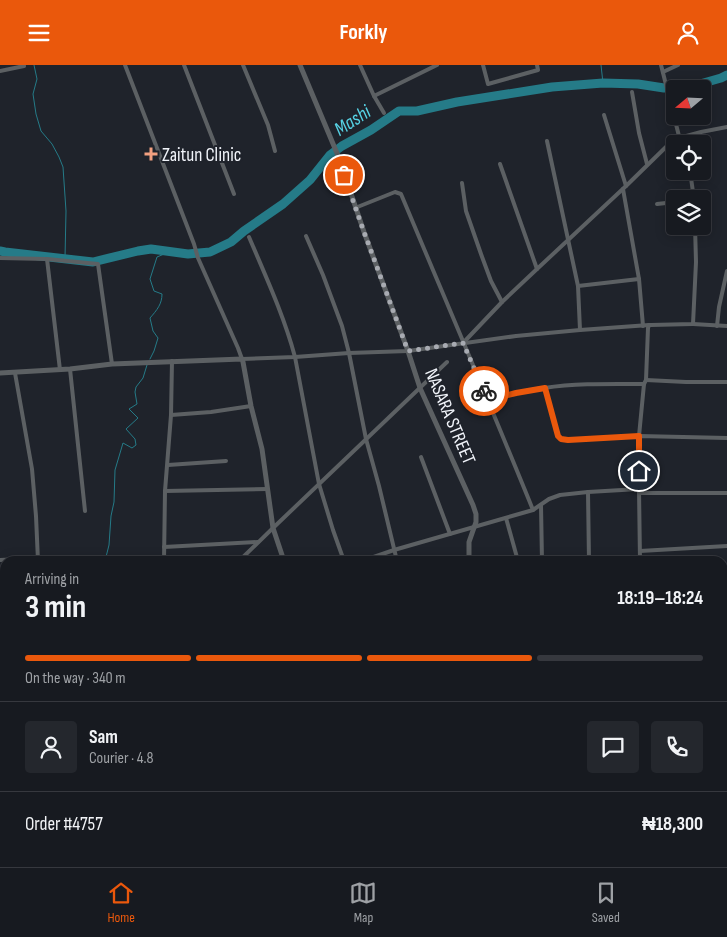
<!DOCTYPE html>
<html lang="en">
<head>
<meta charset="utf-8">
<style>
  :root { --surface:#171a20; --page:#24272d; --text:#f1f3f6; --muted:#9ea1a5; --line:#36383e; --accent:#ea580c }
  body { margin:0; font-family:"Sofia Sans Condensed",sans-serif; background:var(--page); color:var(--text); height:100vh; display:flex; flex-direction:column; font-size:19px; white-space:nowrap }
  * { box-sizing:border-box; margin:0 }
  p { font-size:16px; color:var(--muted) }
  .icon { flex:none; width:28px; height:28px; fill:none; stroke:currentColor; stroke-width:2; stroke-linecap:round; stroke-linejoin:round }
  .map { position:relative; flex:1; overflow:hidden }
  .panel { position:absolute; left:0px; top:491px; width:728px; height:311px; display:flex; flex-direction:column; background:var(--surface); border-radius:15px 15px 0 0; box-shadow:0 2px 12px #0003,0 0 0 1px var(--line) }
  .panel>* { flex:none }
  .needle { width:32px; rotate:251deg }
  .buttons { position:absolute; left:666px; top:15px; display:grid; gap:10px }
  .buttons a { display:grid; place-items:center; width:45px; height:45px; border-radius:5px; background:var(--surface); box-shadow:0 2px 12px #0003,0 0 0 1px var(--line); font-size:25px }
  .pin { position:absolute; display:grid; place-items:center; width:42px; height:42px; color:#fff; margin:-21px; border:2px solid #fff; border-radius:50%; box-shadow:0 1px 5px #0007 }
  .courier { position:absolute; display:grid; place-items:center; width:50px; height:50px; margin:-25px; border:4px solid #ea580c; border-radius:50%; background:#fff; color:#222; box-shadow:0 1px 6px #0007 }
  .overview em { font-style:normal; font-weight:700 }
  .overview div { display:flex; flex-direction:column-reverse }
  .overview { display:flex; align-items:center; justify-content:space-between; height:85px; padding:0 25px }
  h1 { font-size:32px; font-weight:700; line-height:38px }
  .bar { display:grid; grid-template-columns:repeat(4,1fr); gap:8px 5px; align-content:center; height:60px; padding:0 25px }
  .bar i { height:6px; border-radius:4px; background:var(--line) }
  .bar .selected { background:var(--accent) }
  .bar p { grid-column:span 4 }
  .line { display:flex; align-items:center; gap:12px; padding:0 25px; border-top:1px solid var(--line) }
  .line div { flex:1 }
  .round { display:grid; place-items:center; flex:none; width:52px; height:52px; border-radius:5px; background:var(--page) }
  header { display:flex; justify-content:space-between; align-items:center; height:65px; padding:0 25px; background:var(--accent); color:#fff; font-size:22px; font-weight:700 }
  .menu { display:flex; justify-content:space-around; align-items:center; height:70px; border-top:1px solid var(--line); background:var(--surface); font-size:14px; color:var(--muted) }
  .menu a { display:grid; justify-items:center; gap:2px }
  .menu .selected { color:var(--accent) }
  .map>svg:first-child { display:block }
</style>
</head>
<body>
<header><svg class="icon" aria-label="menu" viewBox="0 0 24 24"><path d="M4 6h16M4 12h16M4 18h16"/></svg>Forkly<svg class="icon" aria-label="person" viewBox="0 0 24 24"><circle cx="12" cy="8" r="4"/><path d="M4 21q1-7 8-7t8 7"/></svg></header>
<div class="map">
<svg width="727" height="802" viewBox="0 0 727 802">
  <rect width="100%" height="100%" fill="#1f232b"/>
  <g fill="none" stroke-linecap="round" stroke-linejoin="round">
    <!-- stream -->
    <g stroke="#257b88" stroke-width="1">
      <path d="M34,0L37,14L33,29L36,49L41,66L52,79L59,92L63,102L66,146L65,193"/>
      <path d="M601,0L603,18"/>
      <path d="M150,294L154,286L158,273L153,266L150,253C157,245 162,239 162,229L154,226L150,214L157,192L169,187"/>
      <path d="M105,496L109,480L111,451L114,437L115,405L123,378L132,383L136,380L135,374L126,364L138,353L129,344L137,339L135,327L136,322L143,313L147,300"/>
      <path d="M129,802L130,798"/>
    </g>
    <!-- river -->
    <path stroke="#257b88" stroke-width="9" d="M0,186L5,187L93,197L138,186L151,184L188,189L210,187L231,177L244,166L283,139L310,115L330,90L342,81L371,65L399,46H417L457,37L552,22L603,18L638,19L664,23H686L721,13L727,10"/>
    <!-- minor -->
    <g stroke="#5c6063" stroke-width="4">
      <path d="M125,0L194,179L198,193L238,283L242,294L295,292L349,288L408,286L516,271L580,265L649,260"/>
      <path d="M184,0L234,129"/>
      <path d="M243,0L268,60L275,86"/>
      <path d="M360,0L374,31L437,0"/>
      <path d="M483,0L488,19L538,5L537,0"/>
      <path d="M661,0L681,79"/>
      <path d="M0,6L24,1"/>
      <path d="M663,7L678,0"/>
      <path d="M632,27L639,68L647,99"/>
      <path d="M374,31L384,48"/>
      <path d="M604,50L626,121"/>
      <path d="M547,76L578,221L580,265"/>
      <path d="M500,99L537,204"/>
      <path d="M690,106L694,134"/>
      <path d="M462,118L466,146L481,189L491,216L502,237"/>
      <path d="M623,124L639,214L643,261"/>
      <path d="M657,139L675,137"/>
      <path d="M355,143L395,127L401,129C445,234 490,339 533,445"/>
      <path d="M306,171L323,210L342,261L349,288L366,374L379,421L397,496"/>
      <path d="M249,172C266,212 284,251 295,292L319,419L333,465L344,496"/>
      <path d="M0,193L47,194L98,199L112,299"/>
      <path d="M47,194L60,305"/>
      <path d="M578,221L639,214"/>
      <path d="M693,259L727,261"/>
      <path d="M717,261L719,242L727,206"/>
      <path d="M463,278L502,237L537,204L626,121L668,80L679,73L701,67L727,62"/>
      <path d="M70,304L85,446"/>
      <path d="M15,308L32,404L36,451L38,496"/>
      <path d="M646,315L686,317H727"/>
      <path d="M545,323L558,371L561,374L568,375L639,371L727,373"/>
      <path d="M488,335C507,330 525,325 544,323C578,318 611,319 644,319"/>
      <path d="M171,350L211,347L251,341"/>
      <path d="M421,392L450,469"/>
      <path d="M168,400L226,396"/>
      <path d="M165,426L267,424"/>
      <path d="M588,427L589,496"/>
      <path d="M639,428H727"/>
      <path d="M541,440L542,496"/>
      <path d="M506,453L518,496"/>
      <path d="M164,482L258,477"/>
      <path d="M640,486L727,481"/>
      <path d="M0,495L38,493"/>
      <path d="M164,496L165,426L171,350L172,296"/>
      <path d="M239,496L273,463L447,297"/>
      <path d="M362,496L394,485L533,445L549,434L560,430L588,427L639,424"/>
      <path d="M640,496L639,424V371L644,319L646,315L648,263L649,260H651L693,259L696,197L695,161"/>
      <path d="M722,533H727"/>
      <path d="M0,566L5,564"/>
      <path d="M722,585L727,583"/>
      <path d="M0,628L5,637"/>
      <path d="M722,680L727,681"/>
      <path d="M0,726L5,722"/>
      <path d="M0,740L5,737"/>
      <path d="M722,786H727"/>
      <path d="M600,798V802"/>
      <path d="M697,798L698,802"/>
      <path d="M0,799L5,796"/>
      <path d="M112,802L120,798"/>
      <path d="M539,802L546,801"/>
      <path d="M644,802V798"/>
    </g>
    <!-- tertiary -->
    <g stroke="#5c6063" stroke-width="5">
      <path d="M300,0L339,93L364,167L408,286L420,323L473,440L476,449V457L469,477V496"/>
      <path d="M0,308L70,304L112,299L242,294L243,297L251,341L262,384L273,463L284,496"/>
      <path d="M546,798V802"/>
      <path d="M322,802V798"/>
    </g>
  </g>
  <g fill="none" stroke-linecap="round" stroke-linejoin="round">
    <!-- done -->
    <path stroke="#a8abb2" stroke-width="5" stroke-dasharray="0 9" d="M344,110L364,167L408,286L463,278L484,326"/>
    <!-- route -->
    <path stroke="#ea580c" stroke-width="6" d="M484,326L488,335L516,328L545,323L558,371L561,374L568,375L639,371V406"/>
  </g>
  <!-- markers -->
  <path fill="#f2a080" stroke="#1f232b" stroke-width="2" d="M148.5 81.5h5v5h5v5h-5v5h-5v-5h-5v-5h5z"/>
  <g text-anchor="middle" stroke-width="4" stroke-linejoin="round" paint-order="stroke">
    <!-- poi labels -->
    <g font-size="19" fill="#f1f4fa" stroke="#1f232b" text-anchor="start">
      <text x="162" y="96">Zaitun Clinic</text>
    </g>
    <!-- street labels -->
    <g font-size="19" fill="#f1f4fa" stroke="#1f232b">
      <text transform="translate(451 351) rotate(67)" y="7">NASARA STREET</text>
    </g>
    <!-- water labels -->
    <g font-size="20" font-style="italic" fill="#56d2e4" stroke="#1f232b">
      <text transform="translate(352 55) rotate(-33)" y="7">Mashi</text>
    </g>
  </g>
</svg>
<div class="buttons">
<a><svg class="needle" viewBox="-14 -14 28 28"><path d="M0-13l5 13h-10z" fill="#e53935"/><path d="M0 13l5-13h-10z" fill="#9ea1a5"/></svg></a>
<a><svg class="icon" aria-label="locate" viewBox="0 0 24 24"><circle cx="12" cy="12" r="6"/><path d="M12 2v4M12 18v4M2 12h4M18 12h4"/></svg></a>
<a><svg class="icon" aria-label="layers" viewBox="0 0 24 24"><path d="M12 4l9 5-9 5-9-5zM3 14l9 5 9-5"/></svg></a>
</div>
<div class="pin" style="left:344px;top:110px;background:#ea580c"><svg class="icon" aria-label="bag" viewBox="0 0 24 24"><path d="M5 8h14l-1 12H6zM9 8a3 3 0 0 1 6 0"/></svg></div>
<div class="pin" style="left:639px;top:406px;background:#1f2937"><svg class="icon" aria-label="home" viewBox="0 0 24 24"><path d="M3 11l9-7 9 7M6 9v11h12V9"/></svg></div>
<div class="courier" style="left:484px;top:326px"><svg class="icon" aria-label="bike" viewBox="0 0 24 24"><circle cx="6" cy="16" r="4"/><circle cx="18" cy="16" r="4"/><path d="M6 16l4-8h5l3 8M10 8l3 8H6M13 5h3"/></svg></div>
<section class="panel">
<div class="overview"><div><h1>3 min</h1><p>Arriving in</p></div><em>18:19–18:24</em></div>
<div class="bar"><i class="selected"></i><i class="selected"></i><i class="selected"></i><i></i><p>On the way · 340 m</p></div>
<div class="line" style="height:90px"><a class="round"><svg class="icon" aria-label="person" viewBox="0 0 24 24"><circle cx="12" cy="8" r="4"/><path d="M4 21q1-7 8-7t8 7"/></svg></a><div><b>Sam</b><p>Courier · 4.8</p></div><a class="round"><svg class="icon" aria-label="chat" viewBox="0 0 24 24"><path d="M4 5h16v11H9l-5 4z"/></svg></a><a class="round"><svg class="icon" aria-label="phone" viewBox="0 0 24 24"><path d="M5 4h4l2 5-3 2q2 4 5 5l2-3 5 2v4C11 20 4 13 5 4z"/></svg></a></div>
<div class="line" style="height:65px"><div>Order #4757</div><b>₦18,300</b></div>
</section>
</div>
<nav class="menu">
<a class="selected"><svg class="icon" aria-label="home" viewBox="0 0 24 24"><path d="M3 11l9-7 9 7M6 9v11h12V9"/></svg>Home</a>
<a><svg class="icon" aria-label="map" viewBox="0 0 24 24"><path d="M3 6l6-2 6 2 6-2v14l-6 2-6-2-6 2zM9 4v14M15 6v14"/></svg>Map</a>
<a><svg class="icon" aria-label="saved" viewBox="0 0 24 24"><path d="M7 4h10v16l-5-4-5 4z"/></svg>Saved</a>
</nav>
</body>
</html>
